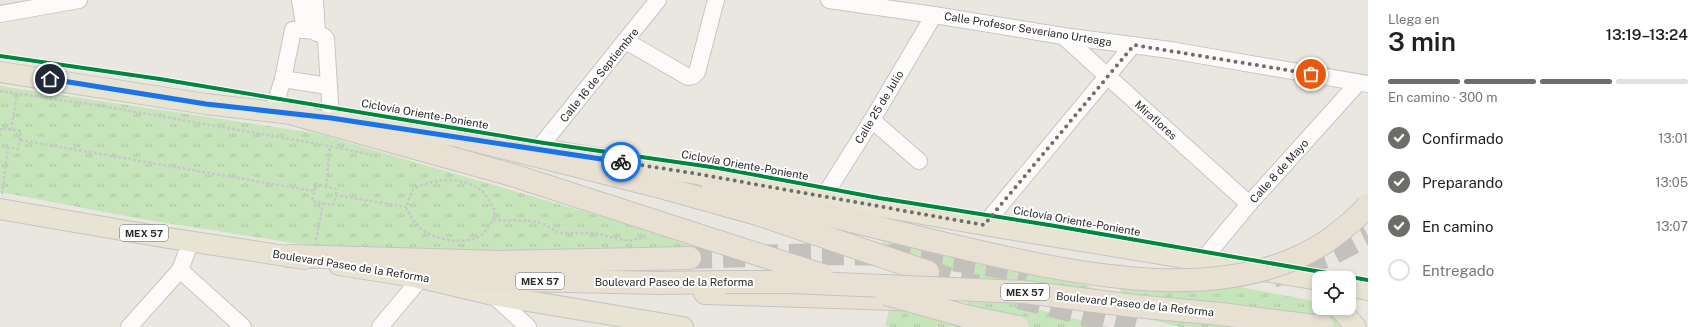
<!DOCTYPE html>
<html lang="es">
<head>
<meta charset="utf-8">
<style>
  :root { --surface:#fff; --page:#f6f6f6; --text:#222; --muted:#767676; --line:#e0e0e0; --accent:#6e6d6a }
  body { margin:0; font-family:"Public Sans",sans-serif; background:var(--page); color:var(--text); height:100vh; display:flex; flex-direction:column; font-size:15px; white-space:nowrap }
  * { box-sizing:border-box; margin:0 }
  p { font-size:13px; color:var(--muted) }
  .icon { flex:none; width:22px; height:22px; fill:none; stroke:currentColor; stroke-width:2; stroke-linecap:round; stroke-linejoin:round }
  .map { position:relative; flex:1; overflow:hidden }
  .details { display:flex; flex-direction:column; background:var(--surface); width:340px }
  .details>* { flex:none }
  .buttons { position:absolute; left:1312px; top:271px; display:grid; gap:8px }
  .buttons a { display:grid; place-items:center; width:44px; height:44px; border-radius:8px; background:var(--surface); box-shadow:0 2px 6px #0003; font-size:20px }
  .pin { position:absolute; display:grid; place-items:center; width:34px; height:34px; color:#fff; margin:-17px; border:2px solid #fff; border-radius:50%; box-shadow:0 1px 4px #0007 }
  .courier { position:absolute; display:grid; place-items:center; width:40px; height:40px; margin:-20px; border:3px solid #1a73e8; border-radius:50%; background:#fff; color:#222; box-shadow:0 1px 5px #0007 }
  .summary em { font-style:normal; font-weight:600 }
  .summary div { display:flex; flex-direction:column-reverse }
  .summary { display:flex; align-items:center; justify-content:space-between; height:68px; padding:0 20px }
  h1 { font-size:26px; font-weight:600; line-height:30px }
  .bar { display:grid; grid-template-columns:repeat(4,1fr); gap:6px 4px; align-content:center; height:48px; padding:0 20px }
  .bar i { height:5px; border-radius:3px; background:var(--line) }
  .bar .selected { background:var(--accent) }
  .bar p { grid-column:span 4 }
  ol { padding:0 20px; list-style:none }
  li { display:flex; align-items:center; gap:12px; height:44px }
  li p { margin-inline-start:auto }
  li .icon { padding:4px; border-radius:50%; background:var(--accent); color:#fff; stroke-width:4 }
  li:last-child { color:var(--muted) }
  li i { width:22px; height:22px; border:2px solid var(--line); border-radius:50% }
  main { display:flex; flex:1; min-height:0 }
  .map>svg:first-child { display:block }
</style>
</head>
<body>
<main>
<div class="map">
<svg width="1368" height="327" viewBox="0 0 1368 327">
  <defs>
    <pattern id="grass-tufts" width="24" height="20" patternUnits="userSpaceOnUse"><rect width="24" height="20" fill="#c6e5ba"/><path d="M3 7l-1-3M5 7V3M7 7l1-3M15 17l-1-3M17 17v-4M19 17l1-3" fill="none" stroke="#aac5a0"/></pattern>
  </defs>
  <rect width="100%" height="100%" fill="#eae7e0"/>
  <!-- grass -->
  <g fill="url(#grass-tufts)">
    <path d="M0,86L315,133L634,226L712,253L503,259L350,252L141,219L0,192Z"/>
    <path d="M882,242L968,255L1121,295L1118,264L1309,300L1319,306V308C1330,308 1338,319 1344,327H1180L949,270L881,250Z"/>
    <path d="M899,275L1109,327H894L885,326Z"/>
  </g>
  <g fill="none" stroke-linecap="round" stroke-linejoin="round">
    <!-- highway-tunnel -->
    <g stroke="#c4c1bc" stroke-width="22" stroke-dasharray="22 11" stroke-linecap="butt">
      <path d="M690,258C762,256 834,252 906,256C947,258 987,265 1027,272"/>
      <path d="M928,272L977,286"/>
      <path d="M1273,277L1326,257L1368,236"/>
      <path d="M1019,298L1135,327"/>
    </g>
    <defs>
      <g id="minor">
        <path d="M300,0L305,30"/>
        <path d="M315,0L317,33"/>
        <path d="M829,0L934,15L1063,36L1170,50L1368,84"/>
        <path d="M0,14L79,0"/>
        <path d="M1063,36L1249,204"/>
        <path d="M626,41L688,77L693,76L697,72L716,0"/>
        <path d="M328,86L283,79L293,30C303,29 320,30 326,39L331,118"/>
        <path d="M273,111L283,79"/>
        <path d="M872,120L919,161"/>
        <path d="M539,148L658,0"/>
        <path d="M823,198L872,120L934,15"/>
        <path d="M984,225L1133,45"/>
        <path d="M1201,262L1249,204L1358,83"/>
        <path d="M180,270L243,327"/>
        <path d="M493,295L528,327"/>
        <path d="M129,327L180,270L191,241"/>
        <path d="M380,327L421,278"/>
      </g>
      <g id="major">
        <path d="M0,72L206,104L309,116"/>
        <path d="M338,119L481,140"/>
        <path d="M554,151L692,173L984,225L1319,280"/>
        <path d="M0,209L168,238L305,259"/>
        <path d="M339,265L421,278L493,295L683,327"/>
        <path d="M1349,286L1368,290"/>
        <path d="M1339,308L1356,327"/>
      </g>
      <g id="highway">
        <path d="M293,114L512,175"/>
        <path d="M465,138L653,185L757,214L928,272"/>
        <path d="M713,187L933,241"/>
        <path d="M289,256L501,262L690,258"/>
        <path d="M421,278L660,283L725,282"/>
        <path d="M705,293L958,301"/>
      </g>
    </defs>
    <!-- minor casing -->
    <use href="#minor" stroke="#c7c6c5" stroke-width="18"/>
    <!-- major casing -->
    <use href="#major" stroke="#c5c4c1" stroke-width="22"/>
    <!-- highway casing -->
    <use href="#highway" stroke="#c5c4c1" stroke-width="24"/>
    <!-- path -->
    <g stroke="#c8c8c7" stroke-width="2.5" stroke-dasharray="3 2" stroke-linecap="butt">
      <path d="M0,91L102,106L330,146L380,157"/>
      <path d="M11,130L17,93"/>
      <path d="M0,136L1,128L21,131L18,149L0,146"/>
      <path d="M20,140L313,191"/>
      <path d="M326,186L330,146"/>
      <path d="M2,194L8,147"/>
      <path d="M336,195V189L316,184L312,201L333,205L336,195L406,207"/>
      <path d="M493,220L495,211C491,204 486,193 479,189C457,175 435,179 413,189L406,207C409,215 414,222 420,228C434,240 469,247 484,233C487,229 490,224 493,220L533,221L544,224L559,233H593L628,241L646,237"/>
      <path d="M316,240L323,203"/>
    </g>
    <!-- minor -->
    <use href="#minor" stroke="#fcfbfa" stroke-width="16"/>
    <!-- major -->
    <use href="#major" stroke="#e7e4d4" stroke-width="20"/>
    <!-- highway -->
    <use href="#highway" stroke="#e9e0d4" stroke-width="22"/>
    <defs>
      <g id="highway-bridge">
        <path d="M512,175L822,275"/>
        <path d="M933,241C1052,268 1222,315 1330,239C1343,229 1358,218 1368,205"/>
        <path d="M725,282H790L1025,292L1134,306L1221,314L1323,327"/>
        <path d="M886,294L965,316L1018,327"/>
      </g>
    </defs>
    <!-- highway-bridge casing -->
    <use href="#highway-bridge" stroke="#c5c4c1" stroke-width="24" stroke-linecap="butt"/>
    <!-- highway-bridge -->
    <use href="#highway-bridge" stroke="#e9e0d4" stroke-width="22"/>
    <defs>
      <path id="cycleway" d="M0,56L160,79L544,143L718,168L879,198L1049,225L1368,280"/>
    </defs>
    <!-- cycleway casing -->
    <use href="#cycleway" stroke="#fff" stroke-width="6"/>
    <!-- cycleway -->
    <use href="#cycleway" stroke="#00873e" stroke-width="4"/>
  </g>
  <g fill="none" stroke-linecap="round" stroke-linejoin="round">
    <!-- done -->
    <path stroke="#6e6d6a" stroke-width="4" stroke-dasharray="0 7.2" d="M621,162L692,173L984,225L1134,45L1311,74"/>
    <!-- route -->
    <path stroke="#1a73e8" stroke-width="5" d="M50,79L206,104L331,118L621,162"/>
  </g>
  <g text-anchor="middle" stroke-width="4" stroke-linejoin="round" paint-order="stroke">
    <!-- shield labels -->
    <g fill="#fff" stroke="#6b6b6b" stroke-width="1">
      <rect x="120" y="225" width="48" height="16" rx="3"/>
      <rect x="516" y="273" width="48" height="16" rx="3"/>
      <rect x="1001" y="284" width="48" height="16" rx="3"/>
    </g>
    <g font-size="10" font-weight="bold" fill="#2b2b2b">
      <text x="144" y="237">MEX 57</text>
      <text x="540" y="285">MEX 57</text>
      <text x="1025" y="296">MEX 57</text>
    </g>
    <!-- street labels -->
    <g font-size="11" fill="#2b2b2b" stroke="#fff">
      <text transform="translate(1028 29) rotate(9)" y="4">Calle Profesor Severiano Urteaga</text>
      <text transform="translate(599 75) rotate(-51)" y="4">Calle 16 de Septiembre</text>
      <text transform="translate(879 107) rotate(-59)" y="4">Calle 25 de Julio</text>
      <text transform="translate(425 114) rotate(10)" y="4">Ciclovía Oriente-Poniente</text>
      <text transform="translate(1156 120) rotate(42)" y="4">Miraflores</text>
      <text transform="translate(745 165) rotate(10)" y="4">Ciclovía Oriente-Poniente</text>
      <text transform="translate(1279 171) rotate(-48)" y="4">Calle 8 de Mayo</text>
      <text transform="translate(1077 221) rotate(10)" y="4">Ciclovía Oriente-Poniente</text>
      <text transform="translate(351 266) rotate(9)" y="4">Boulevard Paseo de la Reforma</text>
      <text x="674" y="286">Boulevard Paseo de la Reforma</text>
      <text transform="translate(1135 304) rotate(6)" y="4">Boulevard Paseo de la Reforma</text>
    </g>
  </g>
</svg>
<div class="buttons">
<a><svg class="icon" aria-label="locate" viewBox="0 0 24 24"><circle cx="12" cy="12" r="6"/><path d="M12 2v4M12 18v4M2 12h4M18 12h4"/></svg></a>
</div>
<div class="pin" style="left:1311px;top:74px;background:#ea580c"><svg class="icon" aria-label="bag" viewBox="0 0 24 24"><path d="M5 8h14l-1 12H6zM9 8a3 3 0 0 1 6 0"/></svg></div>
<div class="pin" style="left:50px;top:79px;background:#1f2937"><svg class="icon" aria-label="home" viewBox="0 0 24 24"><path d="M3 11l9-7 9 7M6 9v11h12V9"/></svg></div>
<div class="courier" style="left:621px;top:162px"><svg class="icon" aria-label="bike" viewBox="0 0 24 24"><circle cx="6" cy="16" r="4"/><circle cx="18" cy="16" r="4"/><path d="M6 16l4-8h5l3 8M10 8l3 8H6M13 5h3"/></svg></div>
</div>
<section class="details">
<div class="summary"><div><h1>3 min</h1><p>Llega en</p></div><em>13:19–13:24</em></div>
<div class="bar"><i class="selected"></i><i class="selected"></i><i class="selected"></i><i></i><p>En camino · 300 m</p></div>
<ol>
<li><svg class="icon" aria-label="check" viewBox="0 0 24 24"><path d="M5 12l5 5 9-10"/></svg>Confirmado<p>13:01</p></li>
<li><svg class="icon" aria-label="check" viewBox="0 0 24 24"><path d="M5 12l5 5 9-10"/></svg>Preparando<p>13:05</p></li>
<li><svg class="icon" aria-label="check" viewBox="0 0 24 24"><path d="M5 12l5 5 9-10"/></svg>En camino<p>13:07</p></li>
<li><i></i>Entregado</li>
</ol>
</section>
</main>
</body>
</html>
